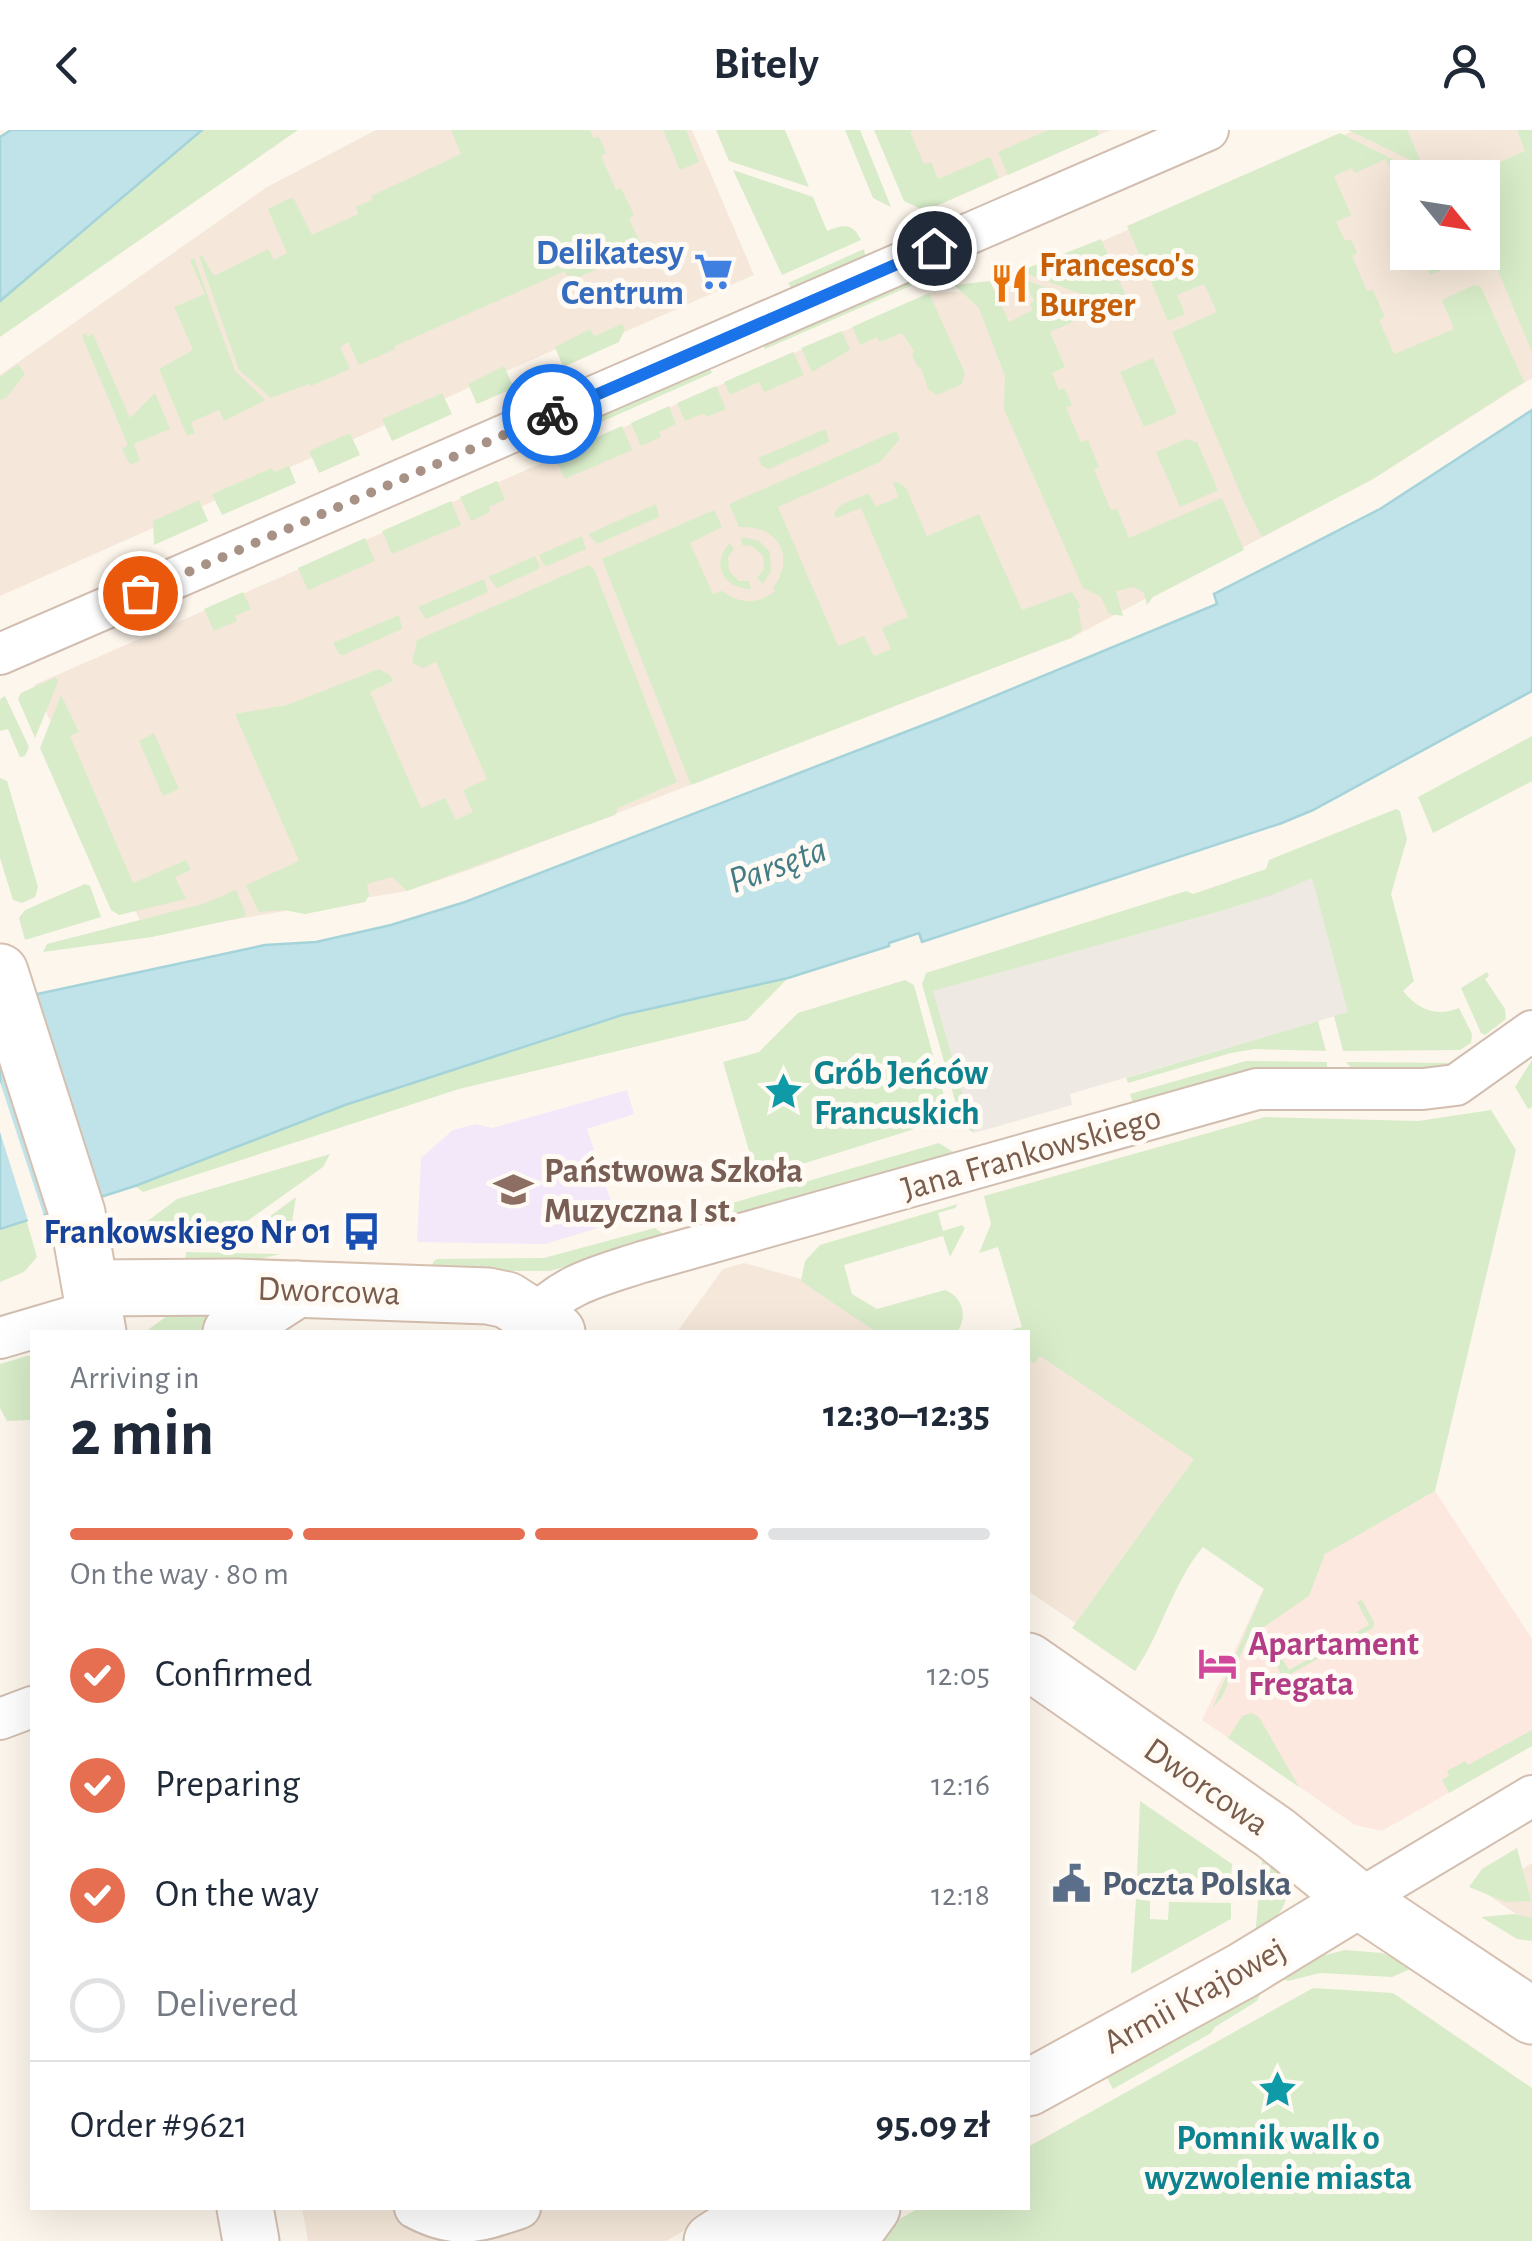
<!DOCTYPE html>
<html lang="en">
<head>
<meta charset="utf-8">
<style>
  :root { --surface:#fff; --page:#f6f6f7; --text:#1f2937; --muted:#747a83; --line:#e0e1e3; --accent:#e76f51 }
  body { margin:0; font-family:"Alegreya Sans",sans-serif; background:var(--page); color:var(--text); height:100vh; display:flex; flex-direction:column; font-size:38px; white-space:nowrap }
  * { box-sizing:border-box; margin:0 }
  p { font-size:32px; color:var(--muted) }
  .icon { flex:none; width:55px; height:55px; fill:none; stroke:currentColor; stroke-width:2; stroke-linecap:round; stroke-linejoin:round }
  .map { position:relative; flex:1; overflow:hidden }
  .side { position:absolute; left:30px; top:1200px; width:1000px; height:880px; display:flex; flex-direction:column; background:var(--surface); border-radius:0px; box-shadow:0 10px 40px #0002 }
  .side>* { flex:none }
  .needle { width:65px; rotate:120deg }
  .fabs { position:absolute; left:1390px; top:30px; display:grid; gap:20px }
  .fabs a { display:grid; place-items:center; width:110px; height:110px; border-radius:0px; background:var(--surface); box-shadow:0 10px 40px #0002; font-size:50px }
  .pin { position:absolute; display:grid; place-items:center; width:85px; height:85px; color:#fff; margin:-42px; border:5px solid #fff; border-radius:50%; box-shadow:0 2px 10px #0007 }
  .courier { position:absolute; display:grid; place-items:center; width:100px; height:100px; margin:-50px; border:8px solid #1a73e8; border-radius:50%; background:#fff; color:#222; box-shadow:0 2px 12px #0007 }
  .overview em { font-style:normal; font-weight:700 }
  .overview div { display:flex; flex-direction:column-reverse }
  .overview { display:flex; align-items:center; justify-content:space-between; height:170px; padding:0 40px }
  h1 { font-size:65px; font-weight:700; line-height:75px }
  .bar { display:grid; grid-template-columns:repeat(4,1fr); gap:15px 10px; align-content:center; height:120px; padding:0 40px }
  .bar i { height:12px; border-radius:8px; background:var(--line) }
  .bar .on { background:var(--accent) }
  .bar p { grid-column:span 4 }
  .line { display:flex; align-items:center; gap:25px; padding:0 40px; border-top:2px solid var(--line) }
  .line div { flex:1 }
  ol { padding:0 40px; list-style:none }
  li { display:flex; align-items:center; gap:30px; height:110px }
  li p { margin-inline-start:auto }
  li .icon { padding:10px; border-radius:50%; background:var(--accent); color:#fff; stroke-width:4 }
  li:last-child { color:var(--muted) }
  li i { width:55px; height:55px; border:5px solid var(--line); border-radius:50% }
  header { display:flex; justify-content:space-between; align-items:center; height:130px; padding:0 40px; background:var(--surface); font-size:45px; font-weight:700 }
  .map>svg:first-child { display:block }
</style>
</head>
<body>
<header><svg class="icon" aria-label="back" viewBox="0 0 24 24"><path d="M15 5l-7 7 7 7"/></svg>Bitely<svg class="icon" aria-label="person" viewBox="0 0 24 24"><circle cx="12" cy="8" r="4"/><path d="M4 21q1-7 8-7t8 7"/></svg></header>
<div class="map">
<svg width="1532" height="2111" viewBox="0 0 1532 2111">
  <rect width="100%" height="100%" fill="#fdf6ec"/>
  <!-- residential -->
  <g fill="#f5e8da" fill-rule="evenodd">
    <path d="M376,0H692L754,145L595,215L590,204L0,466V245L267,57Z"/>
    <path d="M890,0H1110L925,81Z"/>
    <path d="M1355,0H1532V248L1373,349L1071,508L483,735L407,761L146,804L34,555L931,163L991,160ZM1408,48H1482V122H1408Z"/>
    <path d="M744,1133L801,1149L876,1202H677L723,1139Z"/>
    <path d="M1028,1217L1204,1326L1086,1500L1028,1461Z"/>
    <path d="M1532,1733V1795L1484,1762Z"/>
    <path d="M302,2078H724L666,2111H308Z"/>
  </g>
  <!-- commercial -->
  <path fill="#fde8e0" d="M1435,1361L1532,1509V1615L1382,1701L1355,1695L1202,1590L1264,1458Z"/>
  <!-- industrial -->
  <path fill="#efe9e4" d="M1361,726L1349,882L1070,964L1072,975L974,1003L932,861L1214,783Z"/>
  <!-- education -->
  <path fill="#f3e8fa" d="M627,960L634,984L587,999L618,1092L545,1114L417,1112L421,1028L453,1000L476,994L492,998Z"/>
  <!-- green -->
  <g fill="#d8ecc9">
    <path d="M202,0H298L0,207V171Z"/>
    <path d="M451,0H590L594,8L599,7L606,23L601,26L616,60L621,58L634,85L629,88L643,119L570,151L565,141L395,216V219L359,235L348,212L340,217L350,239L311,256L309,254L271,268L239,240L199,126L202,125L214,146L268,119L274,130L287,123L268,79L293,67L312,105L358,84L356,77L372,70L371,66L461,24Z"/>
    <path d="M663,0H686L699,32L680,40Z"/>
    <path d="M716,0H785L809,57L729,31Z"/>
    <path d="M845,0H860L891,77L873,68Z"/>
    <path d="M874,0H914L910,2L924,34L931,32L938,49L990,27L999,48L925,81L904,71Z"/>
    <path d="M1048,0H1097L1099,5L1008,45L998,22Z"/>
    <path d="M1348,0H1407L1423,36Z"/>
    <path d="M1517,0H1532V222L1483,105L1482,48L1465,47L1525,21Z"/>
    <path d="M1340,3L1428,47L1408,48L1407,60L1401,63L1386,29L1355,43L1352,38L1334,46L1351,85L1336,92L1345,111L1351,109L1357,123L1352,126L1367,161L1373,160L1385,187L1379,190L1394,224L1454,199L1442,170L1474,155L1481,157L1524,252L1373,349L1262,407L1244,372L1172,202L1217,182L1204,154L1177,165L1185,184L1168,191L1127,96Z"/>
    <path d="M733,40L813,67L827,101C844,95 852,92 861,110L782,145Z"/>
    <path d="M1101,109L1137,191L1100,171L1020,141Z"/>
    <path d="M864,119L866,130L795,162L788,153Z"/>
    <path d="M1420,123H1460L1463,131L1430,145Z"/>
    <path d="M194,128L235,241L265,270L224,291L219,280L191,292L195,303L187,306L159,239L193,220L174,177L205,164L190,130Z"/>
    <path d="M915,148L922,151L765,219L762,211Z"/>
    <path d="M1024,149L1100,180L1050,202L1065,237L1052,243L1059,260L1064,258L1072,275L1066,278L1081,312L1088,310L1099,337L1094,340L1111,380L1117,379L1129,408L1222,368L1244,420L1153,467L1147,475L1144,463L1134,457L1116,461L1123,486L1109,484L1100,466L1083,458L1004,279L1005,246L979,178L954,155L990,151L1009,192L1033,180L1030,174L1034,171Z"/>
    <path d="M929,163L965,243L962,254L937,265L928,259L921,238L917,236L912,225L914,221L902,203L880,212L877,207L860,215L852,197Z"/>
    <path d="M622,194L625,199L619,212L563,237L555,217L590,199L594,206Z"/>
    <path d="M842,201L850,220L812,242L801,218Z"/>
    <path d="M86,203L88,207L93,204L130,288L155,263L170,299L134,314L140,331L130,335L122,319L128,315L84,211L82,205Z"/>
    <path d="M793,222L804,245L764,262L759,252L730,265L724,252Z"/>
    <path d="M1153,228L1177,283L1144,297L1120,242Z"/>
    <path d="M18,234L25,244L6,268L0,270V247Z"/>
    <path d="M708,235L712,243L549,315L545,307Z"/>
    <path d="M504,236L514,258L477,274L468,254Z"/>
    <path d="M716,256L726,279L706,287L704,283L685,291L677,273Z"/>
    <path d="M442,263L452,284L392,311L382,289Z"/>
    <path d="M669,276L676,294L659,302L661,307L641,316L631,293Z"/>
    <path d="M622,296L632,320L565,349L554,326Z"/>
    <path d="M826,299L829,312L769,339L762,336L758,328Z"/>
    <path d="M896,301L900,309L880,332L778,377L838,516L864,506L874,526L891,519L882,498L908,487L861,378L836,388L834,384L841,375L869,363L876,377L898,367L893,352H898L906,358L927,406L979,384L1022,480L1072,462L1081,477L1078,478L1082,500L1071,508L691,655L602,429L714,380L722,397L690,413L713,464L722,461C740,474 757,475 775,461L773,458C796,427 779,395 739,397L729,374Z"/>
    <path d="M350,303L360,325L319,343L309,321Z"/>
    <path d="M1186,309L1197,312L1218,360L1180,377L1156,322Z"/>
    <path d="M289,336L296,353L222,385L212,364L272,338L275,342Z"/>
    <path d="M497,351L505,370L489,377L490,382L471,391L460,367Z"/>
    <path d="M199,370L208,391L154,415L153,391Z"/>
    <path d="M451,371L461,395L392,424L382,401Z"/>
    <path d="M656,374L659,387L597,414L588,404Z"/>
    <path d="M582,406L586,419L547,436L543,434L539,425Z"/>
    <path d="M741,407L758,410L770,422L771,441L763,454L757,448L764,439L763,426L752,416L742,415Z"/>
    <path d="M365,408L375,431L308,460L298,438Z"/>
    <path d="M730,413L734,419L728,427L729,441L739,451H749L751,459C723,459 710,433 730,413Z"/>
    <path d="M535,426L540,436L537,440L497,458L488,447Z"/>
    <path d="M588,435L594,439L677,652L618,678L615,685L407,761L392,747L367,754L369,765L365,772L305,784L284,780L259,782L246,755L299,731L235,584L287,575L379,539L390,545L393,551L370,562L421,678L445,668L456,690L473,682L463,660L487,649L436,532L423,538L412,533L417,510Z"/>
    <path d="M484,449L488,462L426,489L418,477Z"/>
    <path d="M243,462L251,479L235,486L237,491L214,501L204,479Z"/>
    <path d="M399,485L402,499L343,525L339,524L333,513Z"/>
    <path d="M56,547L58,552L35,608L18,569L21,563Z"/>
    <path d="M61,565L79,602L70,606L133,753L186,730L191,740L175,747L186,769L119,785L111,780L40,618Z"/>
    <path d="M5,566L29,617L25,626L20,627L8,599L0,601V569Z"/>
    <path d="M154,603L179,659L163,666L139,611Z"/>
    <path d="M1532,606V651L1433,703L1418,667Z"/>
    <path d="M0,648L7,651L38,757L35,767L22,773L13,770L0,728Z"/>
    <path d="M1396,679L1400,681L1407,709L1391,764L1414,851L1403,861C1419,880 1435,887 1459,878L1472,904L1471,913L1460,920L1343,921L1334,886L1348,882L1312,748L1272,765L1214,783L933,861L974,1003L962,995L922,854L926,843L1186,761L1193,764L1266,739L1269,730Z"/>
    <path d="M85,754L90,756L101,787L25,810L19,788L25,780Z"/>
    <path d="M236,760L246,784L244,787L152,807L43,822L47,814L206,773Z"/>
    <path d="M1487,842L1489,846L1485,849L1505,879L1506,889L1485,905L1481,903L1461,858Z"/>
    <path d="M788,848L747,890L459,959L143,1062L135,1056L345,975L622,885Z"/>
    <path d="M905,850L914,855L950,988L757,1048L723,932L759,922L798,883Z"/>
    <path d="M1318,891L1326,921L1255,919L1231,923L1128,953L1126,948Z"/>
    <path d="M1532,930V977L1528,979L1515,957Z"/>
    <path d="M1246,931L1327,932V944L1134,977L1130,964Z"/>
    <path d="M1346,932L1460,933L1450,938L1357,944Z"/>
    <path d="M1491,980L1516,1020L1435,1361L1325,1424L1309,1466L1248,1508L1222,1567L1212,1579L1264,1459L1203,1417C1172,1454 1162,1502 1135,1541L1072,1498L1194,1329L1040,1226L1034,1234L1028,1229V1202H1004L1022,1197L998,1117L979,1123L991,1094L984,1066L1265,987L1418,991Z"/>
    <path d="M939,1013L958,1025L700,1096L705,1081Z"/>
    <path d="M330,1024L323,1037L236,1099H137L177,1069Z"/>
    <path d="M296,1067L289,1110L239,1109Z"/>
    <path d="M958,1074L955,1078L938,1083L943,1101L962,1095L965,1098L950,1127L943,1106L844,1135L852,1164L877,1179L945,1160C963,1167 968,1187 957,1202H876L801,1151L805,1131L820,1115Z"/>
    <path d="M26,1089L37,1127L24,1142L0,1152V1099Z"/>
    <path d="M655,1098L662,1103L664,1109L550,1141H432L433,1132L437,1129L544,1128Z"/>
    <path d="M186,1122L281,1124L238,1134L185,1132Z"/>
    <path d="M178,1178L232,1179L218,1202H145Z"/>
    <path d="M27,1226H32V1308L31,1290L7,1291L0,1278V1234Z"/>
    <path d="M1362,1470L1374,1492L1373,1498L1289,1545L1282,1546L1273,1529L1276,1518L1289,1540L1369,1495L1357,1472Z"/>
    <path d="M1252,1583L1259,1587L1299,1657L1228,1608L1242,1586Z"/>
    <path d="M1532,1600V1616L1449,1663L1442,1650L1449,1646L1447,1641L1465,1631L1468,1635Z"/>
    <path d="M1140,1671L1232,1734L1231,1749L1137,1746Z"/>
    <path d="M1517,1718L1531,1771L1506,1772L1469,1757L1482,1739Z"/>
    <path d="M1263,1723L1283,1739C1295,1769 1280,1789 1255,1805Z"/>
    <path d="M1136,1769L1150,1771V1789L1168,1790L1169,1772L1231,1773V1789L1131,1844Z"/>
    <path d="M1514,1784L1532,1788V1811L1517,1809L1481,1787Z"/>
    <path d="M1345,1820L1382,1823L1415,1837L1392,1847L1320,1843L1288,1851L1279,1847L1310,1829Z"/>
    <path d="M1313,1858L1393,1863L1532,1958V2111H882L887,2096L919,2078H1028V2017Z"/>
    <path d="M1262,1860L1257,1871L1215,1897L1211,1903L1113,1959L1106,1946Z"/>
  </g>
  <!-- water -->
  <g fill="#bfe3e8" stroke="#a5d3da" stroke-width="2.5">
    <path d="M11,0H202L0,171V7Z"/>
    <path d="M1532,280V561L1313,680L1282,693L922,812L919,803L889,813V816L788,848L622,885L345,975L135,1056L0,1099V872L265,815L316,812L391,795L465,772L944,587L1217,474L1214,464L1380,379Z"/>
  </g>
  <!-- pier -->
  <path fill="#fdf6ec" d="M0,952L45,1089L29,1094L0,1002Z"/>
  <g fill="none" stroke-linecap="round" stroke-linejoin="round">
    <defs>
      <g id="street">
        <path d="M0,524L1208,0"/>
        <path d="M535,1187C562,1154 603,1145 642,1132L1257,959H1423L1456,955L1532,901"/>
        <path d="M0,1208L95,1180"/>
        <path d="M0,1589L32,1577"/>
        <path d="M1358,1770L1532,1666"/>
        <path d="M415,2078C456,2100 478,2092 520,2078"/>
      </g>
      <g id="secondary">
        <path d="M0,842L77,1083L98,1202"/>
        <path d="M91,1158L236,1157L488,1166L507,1170L557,1202"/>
        <path d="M231,1202L297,1159"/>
        <path d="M1028,1531L1275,1703L1358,1770L1532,1886"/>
        <path d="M1028,1958L1242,1841L1358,1770"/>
        <path d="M245,2078L251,2111"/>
        <path d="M712,2111L740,2093L775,2078"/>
        <path d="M790,2111L827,2078"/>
        <path d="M848,2111L872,2078"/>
      </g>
    </defs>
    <!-- street casing -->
    <use href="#street" stroke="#d1beb0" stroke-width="44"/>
    <!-- secondary casing -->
    <use href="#secondary" stroke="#d6c0b0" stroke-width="59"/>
    <!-- street -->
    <use href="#street" stroke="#fff" stroke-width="40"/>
    <!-- secondary -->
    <use href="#secondary" stroke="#fff" stroke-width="55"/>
  </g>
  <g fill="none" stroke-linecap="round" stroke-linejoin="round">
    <!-- done -->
    <path stroke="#a89285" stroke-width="10" stroke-dasharray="0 18" d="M140,463L552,284"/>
    <!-- route -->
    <path stroke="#1a73e8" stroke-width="12" d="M552,284L934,118"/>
  </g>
  <!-- icons -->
  <defs>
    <symbol id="supermarket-bare" viewBox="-9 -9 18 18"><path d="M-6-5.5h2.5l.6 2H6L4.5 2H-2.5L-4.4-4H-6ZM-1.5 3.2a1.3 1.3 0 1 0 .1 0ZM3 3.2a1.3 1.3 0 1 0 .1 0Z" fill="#3f7fe0" stroke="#fffaf3" stroke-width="2.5" paint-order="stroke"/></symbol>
    <symbol id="restaurant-bare" viewBox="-9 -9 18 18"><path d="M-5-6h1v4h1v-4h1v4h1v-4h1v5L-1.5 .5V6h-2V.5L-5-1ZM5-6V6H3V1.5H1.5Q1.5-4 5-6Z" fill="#e8710a" stroke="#fffaf3" stroke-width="2.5" paint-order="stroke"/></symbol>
    <symbol id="sight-bare" viewBox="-9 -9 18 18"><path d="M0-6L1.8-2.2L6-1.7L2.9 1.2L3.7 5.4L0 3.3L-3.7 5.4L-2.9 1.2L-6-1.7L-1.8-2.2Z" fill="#0f9aa8" stroke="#fffaf3" stroke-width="2.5" paint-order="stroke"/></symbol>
    <symbol id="school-bare" viewBox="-9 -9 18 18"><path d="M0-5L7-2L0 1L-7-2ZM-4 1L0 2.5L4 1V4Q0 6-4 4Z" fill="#8d6e63" stroke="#fffaf3" stroke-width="2.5" paint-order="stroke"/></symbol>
    <symbol id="bus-bare" viewBox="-9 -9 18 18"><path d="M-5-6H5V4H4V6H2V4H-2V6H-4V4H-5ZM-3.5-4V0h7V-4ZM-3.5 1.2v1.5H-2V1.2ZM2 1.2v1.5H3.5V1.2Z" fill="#1a4fb4" stroke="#fffaf3" stroke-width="2.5" paint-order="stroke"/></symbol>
    <symbol id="hotel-bare" viewBox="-9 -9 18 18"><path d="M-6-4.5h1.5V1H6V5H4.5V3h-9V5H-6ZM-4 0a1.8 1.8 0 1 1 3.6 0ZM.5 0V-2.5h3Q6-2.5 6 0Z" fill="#d1479c" stroke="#fffaf3" stroke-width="2.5" paint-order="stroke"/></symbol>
    <symbol id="civic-bare" viewBox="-9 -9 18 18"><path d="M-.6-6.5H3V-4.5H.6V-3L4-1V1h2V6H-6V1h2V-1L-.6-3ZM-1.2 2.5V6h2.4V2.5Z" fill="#5c6f8a" stroke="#fffaf3" stroke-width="2.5" paint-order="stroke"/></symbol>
  </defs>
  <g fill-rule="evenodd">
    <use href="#supermarket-bare" x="686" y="114" width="55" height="55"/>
    <use href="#restaurant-bare" x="982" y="126" width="55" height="55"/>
    <use href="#sight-bare" x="756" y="934" width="55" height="55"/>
    <use href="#school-bare" x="486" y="1032" width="55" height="55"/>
    <use href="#bus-bare" x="334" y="1074" width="55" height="55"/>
    <use href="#hotel-bare" x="1190" y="1506" width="55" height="55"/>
    <use href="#civic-bare" x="1044" y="1726" width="55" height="55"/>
    <use href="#sight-bare" x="1250" y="1932" width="55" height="55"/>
  </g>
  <g text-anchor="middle" stroke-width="10" stroke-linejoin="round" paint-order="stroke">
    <!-- shop labels -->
    <g font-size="35" font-weight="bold" fill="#366cbe" stroke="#fffaf3" text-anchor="end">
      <text x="684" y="134">Delikatesy<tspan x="684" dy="40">Centrum</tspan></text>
    </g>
    <!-- food labels -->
    <g font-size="35" font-weight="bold" fill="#c56008" stroke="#fffaf3" text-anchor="start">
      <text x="1039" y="146">Francesco's<tspan x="1039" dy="40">Burger</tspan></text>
    </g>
    <!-- culture labels -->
    <g font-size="35" font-weight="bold" fill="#0d838f" stroke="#fffaf3" text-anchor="start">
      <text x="814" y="954">Grób Jeńców<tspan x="814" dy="40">Francuskich</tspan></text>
      <text x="1278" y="2019" text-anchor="middle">Pomnik walk o<tspan x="1278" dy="40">wyzwolenie miasta</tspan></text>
    </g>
    <!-- street labels -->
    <g font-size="35" fill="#7a5c4d" stroke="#fffaf3">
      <text transform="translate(1031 1022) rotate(-16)" y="12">Jana Frankowskiego</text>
      <text transform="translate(329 1160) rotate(2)" y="12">Dworcowa</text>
      <text transform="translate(1207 1656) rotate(35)" y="12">Dworcowa</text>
      <text transform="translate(1194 1865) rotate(-29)" y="12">Armii Krajowej</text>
    </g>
    <!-- education labels -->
    <g font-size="35" font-weight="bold" fill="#785e54" stroke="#fffaf3" text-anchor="start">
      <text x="544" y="1052">Państwowa Szkoła<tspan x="544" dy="40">Muzyczna I st.</tspan></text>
    </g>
    <!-- transit labels -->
    <g font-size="35" font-weight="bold" fill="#164399" stroke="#fffaf3" text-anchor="end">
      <text x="332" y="1113">Frankowskiego Nr 01</text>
    </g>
    <!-- hotel labels -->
    <g font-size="35" font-weight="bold" fill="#b23c85" stroke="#fffaf3" text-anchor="start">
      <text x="1248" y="1525">Apartament<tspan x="1248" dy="40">Fregata</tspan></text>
    </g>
    <!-- service labels -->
    <g font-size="35" font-weight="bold" fill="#4e5e75" stroke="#fffaf3" text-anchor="start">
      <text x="1102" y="1765">Poczta Polska</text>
    </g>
    <!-- water labels -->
    <g font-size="38" font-style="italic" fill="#437c86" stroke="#fffaf3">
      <text transform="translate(777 734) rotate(-20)" y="13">Parsęta</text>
    </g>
  </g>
</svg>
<div class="fabs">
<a><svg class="needle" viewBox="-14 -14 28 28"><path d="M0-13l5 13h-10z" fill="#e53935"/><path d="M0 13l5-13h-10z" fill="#747a83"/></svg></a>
</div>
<div class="pin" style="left:140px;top:463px;background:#ea580c"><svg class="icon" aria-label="bag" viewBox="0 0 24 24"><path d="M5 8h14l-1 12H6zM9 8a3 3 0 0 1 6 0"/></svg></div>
<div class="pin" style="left:934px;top:118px;background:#1f2937"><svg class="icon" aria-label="home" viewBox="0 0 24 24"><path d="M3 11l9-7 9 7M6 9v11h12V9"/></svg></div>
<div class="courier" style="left:552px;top:284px"><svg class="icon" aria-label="bike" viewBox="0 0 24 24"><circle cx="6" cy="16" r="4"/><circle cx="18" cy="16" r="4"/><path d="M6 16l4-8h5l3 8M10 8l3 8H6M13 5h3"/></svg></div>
<section class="side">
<div class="overview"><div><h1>2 min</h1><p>Arriving in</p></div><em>12:30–12:35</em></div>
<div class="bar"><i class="on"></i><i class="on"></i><i class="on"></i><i></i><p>On the way · 80 m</p></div>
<ol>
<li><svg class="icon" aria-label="check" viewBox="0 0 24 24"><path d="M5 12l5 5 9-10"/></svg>Confirmed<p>12:05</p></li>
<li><svg class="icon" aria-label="check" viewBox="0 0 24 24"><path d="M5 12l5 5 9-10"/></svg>Preparing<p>12:16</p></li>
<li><svg class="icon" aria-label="check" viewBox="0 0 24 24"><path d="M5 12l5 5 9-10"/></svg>On the way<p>12:18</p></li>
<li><i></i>Delivered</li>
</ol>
<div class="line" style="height:130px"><div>Order #9621</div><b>95.09 zł</b></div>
</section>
</div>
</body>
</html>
